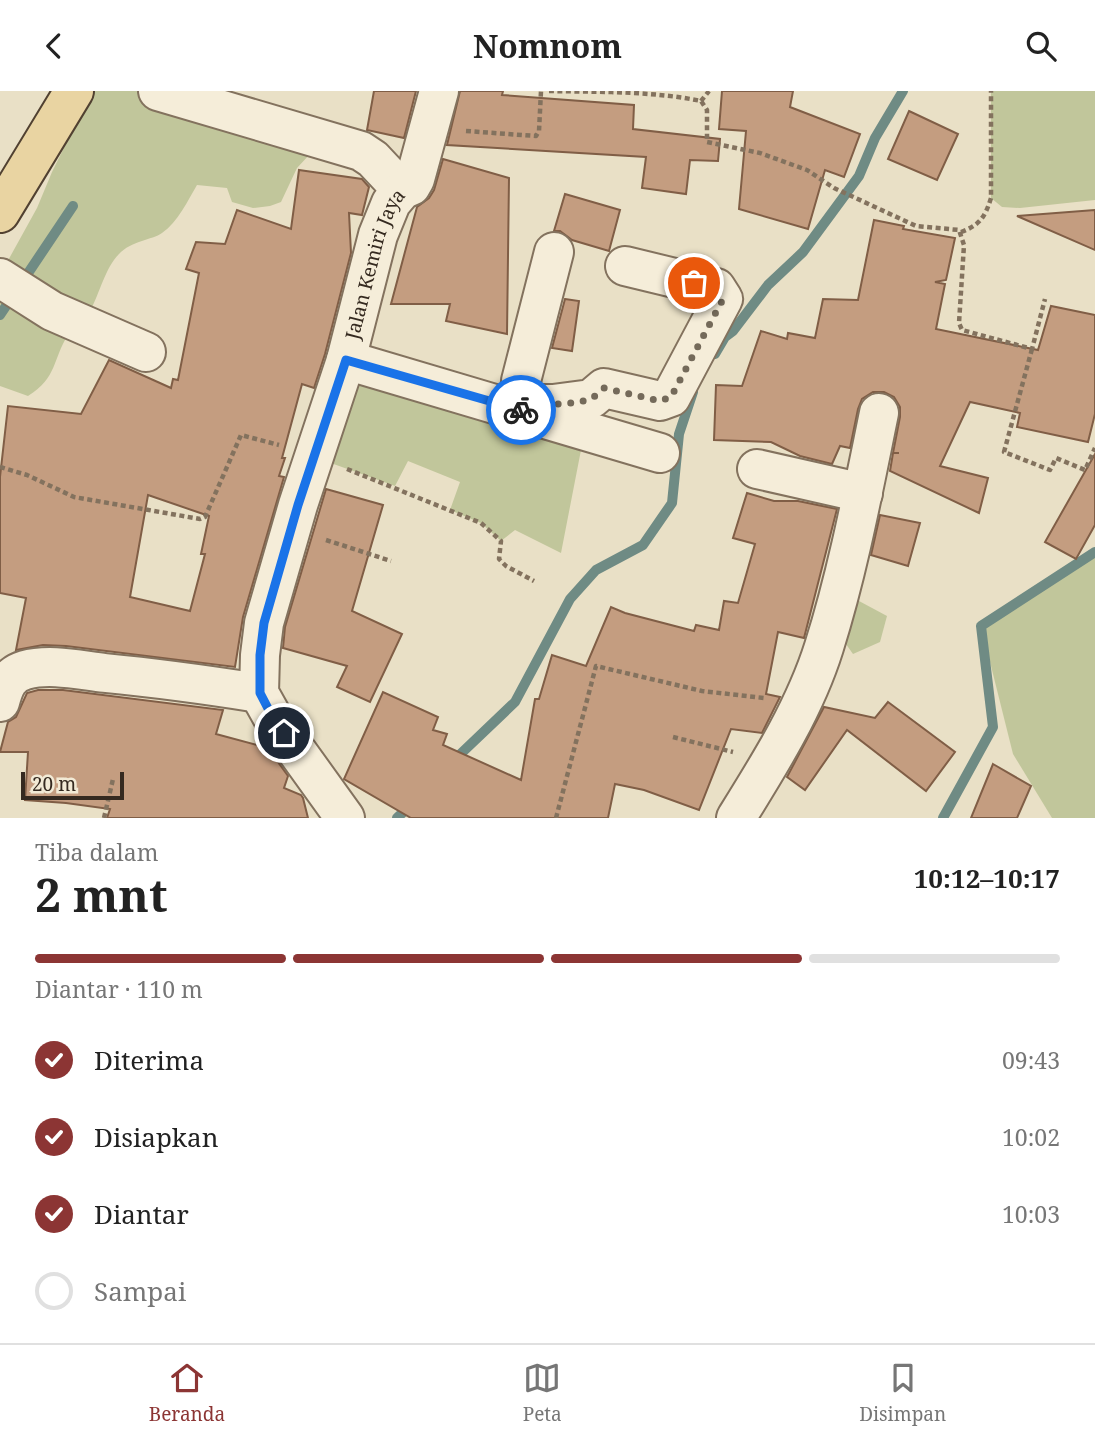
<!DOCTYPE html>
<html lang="id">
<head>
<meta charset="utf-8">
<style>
  :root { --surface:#fff; --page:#f6f6f6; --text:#222; --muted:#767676; --line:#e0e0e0; --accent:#8c3534 }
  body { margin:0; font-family:"Noto Serif",serif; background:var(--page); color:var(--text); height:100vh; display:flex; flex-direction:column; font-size:26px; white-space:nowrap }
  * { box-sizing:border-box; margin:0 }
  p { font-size:23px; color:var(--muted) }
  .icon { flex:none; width:38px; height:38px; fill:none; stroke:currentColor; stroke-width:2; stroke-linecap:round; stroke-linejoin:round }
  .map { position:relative; height:727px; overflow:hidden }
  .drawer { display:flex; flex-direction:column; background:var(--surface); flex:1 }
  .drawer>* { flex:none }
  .scale { position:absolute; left:21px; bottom:18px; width:103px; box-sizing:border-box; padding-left:7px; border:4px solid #352a20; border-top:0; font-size:19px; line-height:24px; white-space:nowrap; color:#352a20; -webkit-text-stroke:5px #f2ead5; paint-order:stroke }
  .pin { position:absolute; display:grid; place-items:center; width:60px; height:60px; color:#fff; margin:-30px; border:4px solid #fff; border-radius:50%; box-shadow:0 2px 7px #0007 }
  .courier { position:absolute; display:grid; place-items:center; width:70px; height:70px; margin:-35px; border:5px solid #1a73e8; border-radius:50%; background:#fff; color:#222; box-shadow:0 2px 9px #0007 }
  .head em { font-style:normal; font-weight:700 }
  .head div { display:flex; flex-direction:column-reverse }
  .head { display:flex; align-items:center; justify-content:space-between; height:119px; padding:0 35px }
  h1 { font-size:46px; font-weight:700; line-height:52px }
  .bar { display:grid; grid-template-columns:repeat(4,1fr); gap:10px 7px; align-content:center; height:84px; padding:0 35px }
  .bar i { height:9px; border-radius:5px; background:var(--line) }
  .bar .selected { background:var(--accent) }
  .bar p { grid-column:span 4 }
  ol { padding:0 35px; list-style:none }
  li { display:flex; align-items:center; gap:21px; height:77px }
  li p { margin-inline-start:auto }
  li .icon { padding:7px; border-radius:50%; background:var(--accent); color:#fff; stroke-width:4 }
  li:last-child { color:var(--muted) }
  li i { width:38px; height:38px; border:4px solid var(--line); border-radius:50% }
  header { display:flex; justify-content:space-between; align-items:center; height:91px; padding:0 35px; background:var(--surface); font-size:32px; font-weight:700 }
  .tabs { display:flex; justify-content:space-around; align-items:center; height:98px; border-top:2px solid var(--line); background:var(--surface); font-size:19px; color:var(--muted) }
  .tabs a { display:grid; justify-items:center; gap:4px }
  .tabs .selected { color:var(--accent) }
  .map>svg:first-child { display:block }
</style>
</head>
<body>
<header><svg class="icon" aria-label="back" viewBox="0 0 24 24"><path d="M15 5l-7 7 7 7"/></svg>Nomnom<svg class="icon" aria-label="search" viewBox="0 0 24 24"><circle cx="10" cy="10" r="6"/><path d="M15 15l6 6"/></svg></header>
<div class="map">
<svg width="1095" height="727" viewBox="0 0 1095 727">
  <rect width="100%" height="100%" fill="#e9e0c6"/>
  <!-- green -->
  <g fill="#c1c69b">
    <path d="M92,0H158L323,49L297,77L281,111L270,115L253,117L232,111L227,97L197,94C188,109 178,131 162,142C152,149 131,150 119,163C105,177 100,202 90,220C85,230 74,235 68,244C52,269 58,286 28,305L0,295V184L37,117L52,81Z"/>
    <path d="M991,0H1095V109L1020,117L1002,116L991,107Z"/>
    <path d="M346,269L581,359L561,462L515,439L501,450L481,432L450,419L460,391L408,370L395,395L314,366Z"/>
    <path d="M1095,461V727H1052L1013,663L981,535Z"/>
    <path d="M859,510L887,525L880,551L853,563L841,546Z"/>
  </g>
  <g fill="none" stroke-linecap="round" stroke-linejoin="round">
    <!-- stream -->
    <g stroke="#6f8b84" stroke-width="10">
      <path d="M0,224L73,115"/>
      <path d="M715,263L725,246L733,240L768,194L803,161L859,85L875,47L903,0"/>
      <path d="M452,671L515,611L570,508L596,479L643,454L672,412L679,343L693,301"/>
      <path d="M397,727L412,713"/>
      <path d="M943,727L993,636L981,535L1095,461"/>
    </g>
  </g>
  <!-- building -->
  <g fill="#c49d80" stroke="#805e46" stroke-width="2" fill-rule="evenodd">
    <path d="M374,0H416L404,47L367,39Z"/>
    <path d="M460,0H503L502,4L634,14L633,38L720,48L718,70L690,69L686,103L642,97L646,66L447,54Z"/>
    <path d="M722,0H793L790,16L860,43L844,86L825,79L808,138L739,118L746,40L719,38Z"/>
    <path d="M909,20L958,43L937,89L888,68Z"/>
    <path d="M443,68L509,87L507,243L446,230L450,213H391L417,116L429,107L434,99Z"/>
    <path d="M299,79L362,88L369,96L362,124L349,122L351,162L325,263L314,297L302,293L282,367H285L279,385L284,386L243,526L235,576L66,555L43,554L16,559L26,507L0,502V386L8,315L81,323L109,269L171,297L173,288L178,289L199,182L186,178L196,151L225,153L237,119L291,138ZM148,404L209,425L201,463H205L190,520L130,506Z"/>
    <path d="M565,103L620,119L609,160L572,149L560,140H554Z"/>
    <path d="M1095,119V159L1017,125Z"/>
    <path d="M874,129L904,135L903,138L955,147L946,189L935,191L945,193L936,238L1038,259L1051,215L1095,224V323L1088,351L1017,336L1020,322L970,311L940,375L988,387L979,422L890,380L893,362H899H893L900,326V316L894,306L884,301H873L862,308L858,318L850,357L840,355L832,373L800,365L771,351L714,349L716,294L742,295L761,240L787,248L788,242L815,247L823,208L858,209Z"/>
    <path d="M565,208L579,210L572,260L552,257Z"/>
    <path d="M1095,363V434L1076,468L1045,451Z"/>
    <path d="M326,398L383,414L352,520L402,543L370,611L337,596L347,575L283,557L285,536Z"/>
    <path d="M747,402L774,410H798L837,418L804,547L778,541L766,603L780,606L762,642L731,638L699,719L644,699L615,693L608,727H411L344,688L383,601L438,626L433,639L447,643L443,654L521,689L535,608H539L552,564L586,575L611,516L625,522L694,540L696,534L719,539L724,510L738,512L755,453L733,447Z"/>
    <path d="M880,424L920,432L908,475L871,464Z"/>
    <path d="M38,599H63L223,619L216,643L268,657L288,685L284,697L301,704L303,707L308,727H107L110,718L66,712L25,709L28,661H0L8,631L16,626L27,602Z"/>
    <path d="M888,611L955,661L926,700L847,639L805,699L787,686L824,616L875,627Z"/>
    <path d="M993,673L1031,695L1017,727H971Z"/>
  </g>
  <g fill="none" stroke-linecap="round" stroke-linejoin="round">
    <defs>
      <g id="minor">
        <path d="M158,0L361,60L373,68L402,99"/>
        <path d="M0,187L52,220L146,261"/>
        <path d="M346,269L660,362"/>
        <path d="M519,319L535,313H553L591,308L604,297L660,310L671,306L723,208L716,197L625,175"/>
        <path d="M519,319L521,290L554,161"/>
        <path d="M757,378L863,402"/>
        <path d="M0,611C4,596 8,584 25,579C50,572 79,579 105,582C157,587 208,594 259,602"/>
        <path id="s1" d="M345,727L273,627L259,602L260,564L264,532L298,414L346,269L378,144L391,112L402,99L411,95L415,88L439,0"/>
        <path d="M736,727C769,674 805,617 824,556C848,480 863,400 879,322"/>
      </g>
      <path id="major" d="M0,122L74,0"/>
    </defs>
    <!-- minor casing -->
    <use href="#minor" stroke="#83725e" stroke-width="42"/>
    <!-- major casing -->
    <use href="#major" stroke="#514131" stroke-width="42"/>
    <!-- path -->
    <g stroke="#83725e" stroke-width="4.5" stroke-dasharray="5 3.5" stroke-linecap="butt">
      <path d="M549,0C599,1 653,0 701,10L707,19V51L760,62L807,79L834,97L916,135L959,139L964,154L959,232L962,239L1032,258L1045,208"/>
      <path d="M701,10L709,0"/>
      <path d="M466,40L536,45L539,40L541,0"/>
      <path d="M961,141C980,134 985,126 991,107V0"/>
      <path d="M1032,258L1004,361L1050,379L1056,367L1085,379L1095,357"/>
      <path d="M0,376L27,384L74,406L200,428L205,426L241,344L279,354"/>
      <path d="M347,378L481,432L501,450L499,468L506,475L534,490"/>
      <path d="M326,449L391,470"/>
      <path d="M673,646L733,661"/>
      <path d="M104,727L113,688"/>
      <path d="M556,727L596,575L702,600L764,607"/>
    </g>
    <!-- minor -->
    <use href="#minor" stroke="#f5edd9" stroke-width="38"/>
    <!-- major -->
    <use href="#major" stroke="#e9d4a2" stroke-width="38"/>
  </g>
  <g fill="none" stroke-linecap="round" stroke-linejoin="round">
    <!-- done -->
    <path stroke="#746a5a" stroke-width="7" stroke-dasharray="0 12.6" d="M521,319C543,310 568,316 590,308C595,306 600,300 604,297L660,310L671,306L723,208L716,197L694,192"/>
    <!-- route -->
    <path stroke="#1a73e8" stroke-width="9" d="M284,642L273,627L260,602V564L264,532L298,414L346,269L521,319"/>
  </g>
  <g text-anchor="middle" stroke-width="7" stroke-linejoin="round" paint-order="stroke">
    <!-- street labels -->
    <g font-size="19" fill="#352a20" stroke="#f2ead5">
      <text dy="7" stroke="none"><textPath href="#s1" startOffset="598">Jalan Kemiri Jaya</textPath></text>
    </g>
  </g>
</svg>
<div class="scale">20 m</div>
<div class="pin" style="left:694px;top:192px;background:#ea580c"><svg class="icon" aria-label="bag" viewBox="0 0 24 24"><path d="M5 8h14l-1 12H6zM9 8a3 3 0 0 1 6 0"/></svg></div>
<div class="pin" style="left:284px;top:642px;background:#1f2937"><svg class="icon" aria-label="home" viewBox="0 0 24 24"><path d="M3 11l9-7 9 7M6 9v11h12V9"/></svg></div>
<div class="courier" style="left:521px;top:319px"><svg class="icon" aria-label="bike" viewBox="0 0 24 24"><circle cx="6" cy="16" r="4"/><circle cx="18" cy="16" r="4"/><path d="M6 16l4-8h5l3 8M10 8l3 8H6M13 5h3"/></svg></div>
</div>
<section class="drawer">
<div class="head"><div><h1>2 mnt</h1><p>Tiba dalam</p></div><em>10:12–10:17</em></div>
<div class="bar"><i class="selected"></i><i class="selected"></i><i class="selected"></i><i></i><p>Diantar · 110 m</p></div>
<ol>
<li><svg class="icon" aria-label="check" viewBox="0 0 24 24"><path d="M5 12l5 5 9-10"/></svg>Diterima<p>09:43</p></li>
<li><svg class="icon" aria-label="check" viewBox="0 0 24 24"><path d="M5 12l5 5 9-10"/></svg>Disiapkan<p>10:02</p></li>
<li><svg class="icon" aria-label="check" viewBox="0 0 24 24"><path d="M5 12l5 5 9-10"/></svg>Diantar<p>10:03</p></li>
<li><i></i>Sampai</li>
</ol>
</section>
<nav class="tabs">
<a class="selected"><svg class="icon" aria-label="home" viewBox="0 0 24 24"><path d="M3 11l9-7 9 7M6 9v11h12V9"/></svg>Beranda</a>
<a><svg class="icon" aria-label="map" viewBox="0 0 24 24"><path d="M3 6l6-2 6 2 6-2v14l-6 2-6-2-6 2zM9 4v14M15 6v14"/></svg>Peta</a>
<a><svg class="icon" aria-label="saved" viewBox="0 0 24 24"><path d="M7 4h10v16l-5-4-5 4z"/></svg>Disimpan</a>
</nav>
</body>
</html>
